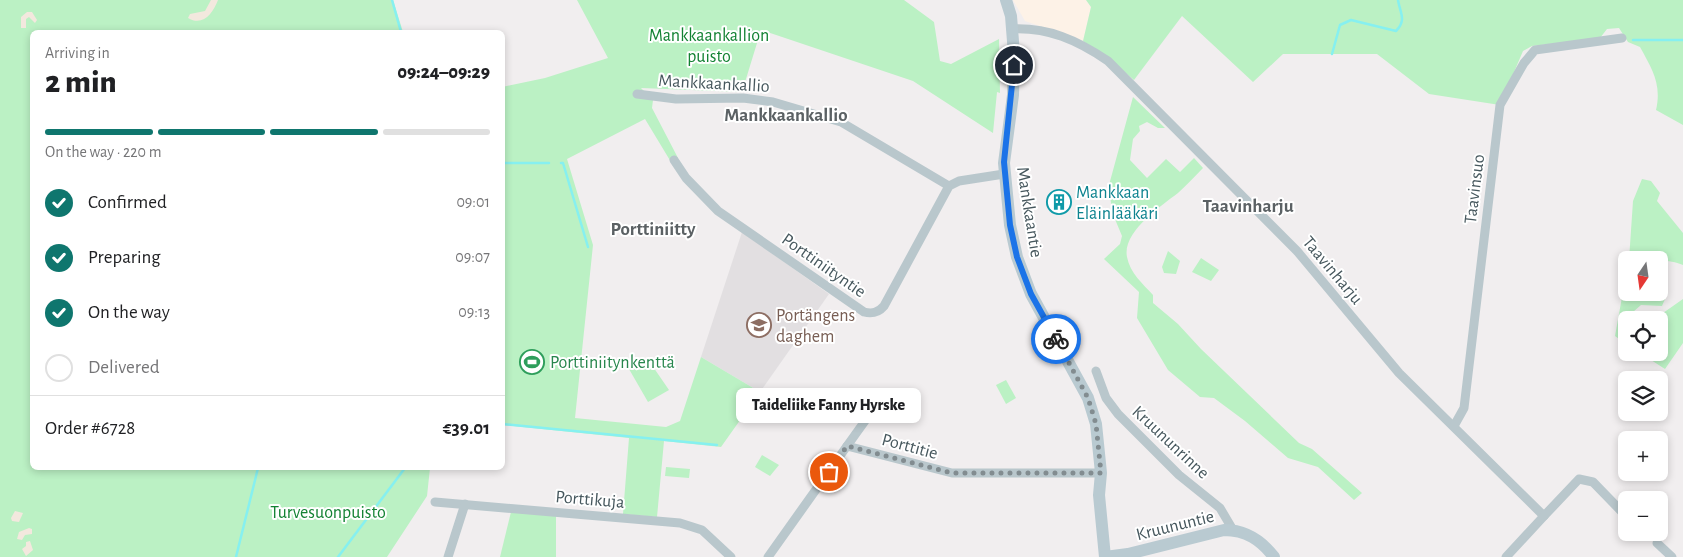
<!DOCTYPE html>
<html lang="en">
<head>
<meta charset="utf-8">
<style>
  :root { --surface:#fff; --page:#f2f2f2; --text:#202124; --muted:#757577; --line:#e0e0e0; --accent:#0f766e }
  body { margin:0; font-family:"Alegreya Sans",sans-serif; background:var(--page); color:var(--text); height:100vh; display:flex; flex-direction:column; font-size:19px; white-space:nowrap }
  * { box-sizing:border-box; margin:0 }
  p { font-size:16px; color:var(--muted) }
  .icon { flex:none; width:28px; height:28px; fill:none; stroke:currentColor; stroke-width:2; stroke-linecap:round; stroke-linejoin:round }
  .map { position:relative; flex:1; overflow:hidden }
  .side { position:absolute; left:30px; top:30px; width:475px; height:440px; display:flex; flex-direction:column; background:var(--surface); border-radius:8px; box-shadow:0 2px 8px #0003 }
  .side>* { flex:none }
  .needle { width:32px; rotate:193deg }
  .fabs { position:absolute; left:1618px; top:251px; display:grid; gap:10px }
  .fabs a { display:grid; place-items:center; width:50px; height:50px; border-radius:8px; background:var(--surface); box-shadow:0 2px 8px #0003; font-size:25px }
  .pin { position:absolute; display:grid; place-items:center; width:42px; height:42px; color:#fff; margin:-21px; border:2px solid #fff; border-radius:50%; box-shadow:0 1px 5px #0007 }
  .courier { position:absolute; display:grid; place-items:center; width:50px; height:50px; margin:-25px; border:4px solid #1a73e8; border-radius:50%; background:#fff; color:#222; box-shadow:0 1px 6px #0007 }
  .bubble { position:absolute; height:35px; border-radius:8px; background:var(--surface); box-shadow:0 2px 8px #0003; font-size:16px; font-weight:800; line-height:35px; text-align:center }
  .headline em { font-style:normal; font-weight:800 }
  .headline div { display:flex; flex-direction:column-reverse }
  .headline { display:flex; align-items:center; justify-content:space-between; height:85px; padding:0 15px }
  h1 { font-size:32px; font-weight:800; line-height:38px }
  .bar { display:grid; grid-template-columns:repeat(4,1fr); gap:8px 5px; align-content:center; height:60px; padding:0 15px }
  .bar i { height:6px; border-radius:4px; background:var(--line) }
  .bar .selected { background:var(--accent) }
  .bar p { grid-column:span 4 }
  .line { display:flex; align-items:center; gap:12px; padding:0 15px; border-top:1px solid var(--line) }
  .line div { flex:1 }
  ol { padding:0 15px; list-style:none }
  li { display:flex; align-items:center; gap:15px; height:55px }
  li p { margin-inline-start:auto }
  li .icon { padding:5px; border-radius:50%; background:var(--accent); color:#fff; stroke-width:4 }
  li:last-child { color:var(--muted) }
  li i { width:28px; height:28px; border:2px solid var(--line); border-radius:50% }
  .map>svg:first-child { display:block }
</style>
</head>
<body>
<div class="map">
<svg width="1683" height="557" viewBox="0 0 1683 557">
  <rect width="100%" height="100%" fill="#f1eeef"/>
  <!-- commercial -->
  <path fill="#fdf2e7" d="M1013,0H1086L1091,7L1083,41L1025,21Z"/>
  <!-- education -->
  <path fill="#e2dfe1" d="M742,232L829,294L760,392L701,357Z"/>
  <!-- green -->
  <g fill="#bbf1c4">
    <path d="M0,0H393L403,32H32V468H430L427,496L387,557H0Z"/>
    <path d="M577,0H904L934,22L940,61L951,64L999,39L1000,93L997,92L993,133L913,81L761,30L742,92L641,88L653,100L652,108L678,158L671,162L645,119L567,159L593,245L575,418L666,427L680,421L701,357L760,392L721,447L664,441L657,517L623,514L629,438L503,425L502,87L545,78L608,58Z"/>
    <path d="M1086,0H1683V125L1656,110C1662,84 1652,69 1640,47L1628,42L1619,28L1607,29L1600,38L1532,46L1523,51L1500,105L1429,94L1377,54H1283L1253,82L1182,16L1134,80L1108,58L1083,41L1091,7Z"/>
    <path d="M1133,97L1165,128H1158L1147,122L1139,126L1140,131L1133,139L1130,160L1147,178L1166,159L1180,172L1194,158L1203,168C1195,176 1187,185 1178,193C1161,206 1122,232 1127,257C1130,273 1143,284 1153,295V303L1178,324L1201,349L1299,443L1312,449L1362,493L1354,500L1318,467L1288,458L1245,421L1214,398L1200,397L1168,370L1137,318L1139,292L1104,259L1120,244L1122,236L1112,212L1109,185Z"/>
    <path d="M1642,179L1651,181L1660,193L1657,201L1683,233V265C1666,258 1647,260 1629,260L1633,201Z"/>
    <path d="M1168,251L1180,261L1176,274L1164,273L1162,267Z"/>
    <path d="M1201,258L1219,270L1211,281L1192,272Z"/>
    <path d="M1626,275V292H1659V284L1668,292L1662,306L1641,305L1633,312L1631,320H1626V344L1615,336Z"/>
    <path d="M1683,299V343L1665,369L1640,353L1659,352V320H1653Z"/>
    <path d="M647,358L669,390L648,402L629,369Z"/>
    <path d="M1006,380L1016,398L1006,404L996,385Z"/>
    <path d="M762,455L779,465L770,476L755,467Z"/>
    <path d="M666,467L690,469L689,478L665,476Z"/>
    <path d="M511,512L556,516V557H500Z"/>
  </g>
  <!-- sand -->
  <g fill="#f3e8de">
    <path d="M211,0H218C213,13 203,27 188,18L190,14L205,11Z"/>
    <path d="M27,12H32L37,20L35,23L29,17L26,19V28H21V17Z"/>
    <path d="M15,511L23,513L19,522L12,521L11,518Z"/>
    <path d="M29,528L32,529V534L25,535L22,540L17,539L19,532Z"/>
    <path d="M30,541L33,550L26,556L22,549L26,546V542Z"/>
  </g>
  <g fill="none" stroke-linecap="round" stroke-linejoin="round">
    <!-- stream -->
    <g stroke="#86f0f0" stroke-width="2.5">
      <path d="M392,0L401,32"/>
      <path d="M1633,40H1683"/>
      <path d="M1332,54L1340,25L1351,20L1396,31C1407,20 1400,13 1398,0"/>
      <path d="M502,163H549"/>
      <path d="M561,163H563L588,247"/>
      <path d="M502,424L717,445"/>
      <path d="M236,557L258,468"/>
      <path d="M338,557L405,468"/>
    </g>
    <!-- street -->
    <g stroke="#b9c7cc" stroke-width="9">
      <path d="M1011,29C1048,27 1077,40 1108,61L1297,251L1399,373L1544,516L1506,557"/>
      <path d="M637,94L676,99L743,98L773,102L841,122L949,186"/>
      <path d="M674,160L686,178L718,211L864,312C872,314 878,313 884,306L949,186L959,181L1004,174"/>
      <path d="M1096,371L1106,398L1118,414L1179,475L1220,508L1233,530"/>
      <path d="M1454,426L1464,408L1500,105L1524,63L1535,50L1622,38"/>
      <path d="M847,446L880,400"/>
      <path d="M435,502L680,523L702,530L731,557"/>
      <path d="M1544,516L1579,479L1593,482L1623,513"/>
      <path d="M1657,543L1672,557"/>
      <path d="M448,557L465,504"/>
      <path d="M768,557L847,446L952,473H1101"/>
    </g>
    <!-- secondary -->
    <g stroke="#b9cad1" stroke-width="12">
      <path d="M1006,0L1011,16L1014,54L1013,95L1004,163L1010,225L1017,257L1031,294L1088,398L1096,424L1101,473L1099,495L1105,557"/>
      <path d="M1105,557L1128,554L1224,530C1246,530 1261,540 1274,557"/>
    </g>
  </g>
  <g fill="none" stroke-linecap="round" stroke-linejoin="round">
    <!-- done -->
    <path stroke="#828c90" stroke-width="5" stroke-dasharray="0 9" d="M829,472L847,446L952,473H1101L1096,424L1088,398L1056,339"/>
    <!-- route -->
    <path stroke="#1a73e8" stroke-width="6" d="M1014,65L1004,162L1010,225L1017,257L1031,294L1056,339"/>
  </g>
  <!-- icons -->
  <defs>
    <symbol id="building-ring" viewBox="-11 -11 22 22"><circle r="9.5" fill="#fff" stroke="#0f9aa8" stroke-width="1.5"/><path d="M-4-6H4V6H1V3H-1V6H-4ZM-2.5-4.3h1.7v1.8h-1.7ZM.8-4.3h1.7v1.8H.8ZM-2.5-1h1.7V.8h-1.7ZM.8-1h1.7V.8H.8Z" fill="#0f9aa8"/></symbol>
    <symbol id="school-ring" viewBox="-11 -11 22 22"><circle r="9.5" fill="#fff" stroke="#8d6e63" stroke-width="1.5"/><path d="M0-5L7-2L0 1L-7-2ZM-4 1L0 2.5L4 1V4Q0 6-4 4Z" fill="#8d6e63"/></symbol>
    <symbol id="stadium-ring" viewBox="-11 -11 22 22"><circle r="9.5" fill="#fff" stroke="#2e9e5b" stroke-width="1.5"/><path d="M0-5a6.5 5 0 1 0 0 10a6.5 5 0 1 0 0-10ZM-3.5-1.8h7v3.6h-7Z" fill="#2e9e5b"/></symbol>
  </defs>
  <g fill-rule="evenodd">
    <use href="#building-ring" x="1045" y="188" width="28" height="28"/>
    <use href="#school-ring" x="745" y="311" width="28" height="28"/>
    <use href="#stadium-ring" x="518" y="348" width="28" height="28"/>
  </g>
  <g text-anchor="middle" stroke-width="4" stroke-linejoin="round" paint-order="stroke">
    <!-- park labels -->
    <g font-size="18" fill="#138233" stroke="#fff">
      <text x="709" y="41">Mankkaankallion<tspan x="709" dy="21">puisto</tspan></text>
      <text x="328" y="518">Turvesuonpuisto</text>
    </g>
    <!-- street labels -->
    <g font-size="18" fill="#46575d" stroke="#fff">
      <text transform="translate(714 83) rotate(3)" y="6">Mankkaankallio</text>
      <text transform="translate(1474 189) rotate(-83)" y="6">Taavinsuo</text>
      <text transform="translate(1030 212) rotate(81)" y="6">Mankkaantie</text>
      <text transform="translate(824 265) rotate(35)" y="6">Porttiniityntie</text>
      <text transform="translate(1333 270) rotate(50)" y="6">Taavinharju</text>
      <text transform="translate(1171 442) rotate(43)" y="6">Kruununrinne</text>
      <text transform="translate(910 446) rotate(15)" y="6">Porttitie</text>
      <text transform="translate(590 499) rotate(5)" y="6">Porttikuja</text>
      <text transform="translate(1175 525) rotate(-14)" y="6">Kruununtie</text>
    </g>
    <!-- culture labels -->
    <g font-size="18" fill="#0d838f" stroke="#fff" text-anchor="start">
      <text x="1076" y="198">Mankkaan<tspan x="1076" dy="21">Eläinlääkäri</tspan></text>
    </g>
    <!-- education labels -->
    <g font-size="18" fill="#785e54" stroke="#fff" text-anchor="start">
      <text x="776" y="321">Portängens<tspan x="776" dy="21">daghem</tspan></text>
    </g>
    <!-- leisure labels -->
    <g font-size="18" fill="#27864d" stroke="#fff" text-anchor="start">
      <text x="550" y="368">Porttiniitynkenttä</text>
    </g>
    <!-- neighbourhood labels -->
    <g font-size="19" font-weight="bold" fill="#5b6164" stroke="#fff">
      <text x="786" y="121">Mankkaankallio</text>
      <text x="1248" y="212">Taavinharju</text>
      <text x="653" y="235">Porttiniitty</text>
    </g>
  </g>
</svg>
<div class="fabs">
<a><svg class="needle" viewBox="-14 -14 28 28"><path d="M0-13l5 13h-10z" fill="#e53935"/><path d="M0 13l5-13h-10z" fill="#757577"/></svg></a>
<a><svg class="icon" aria-label="locate" viewBox="0 0 24 24"><circle cx="12" cy="12" r="6"/><path d="M12 2v4M12 18v4M2 12h4M18 12h4"/></svg></a>
<a><svg class="icon" aria-label="layers" viewBox="0 0 24 24"><path d="M12 4l9 5-9 5-9-5zM3 14l9 5 9-5"/></svg></a>
<a>+</a>
<a>−</a>
</div>
<div class="pin" style="left:829px;top:472px;background:#ea580c"><svg class="icon" aria-label="bag" viewBox="0 0 24 24"><path d="M5 8h14l-1 12H6zM9 8a3 3 0 0 1 6 0"/></svg></div>
<div class="pin" style="left:1014px;top:65px;background:#1f2937"><svg class="icon" aria-label="home" viewBox="0 0 24 24"><path d="M3 11l9-7 9 7M6 9v11h12V9"/></svg></div>
<div class="courier" style="left:1056px;top:339px"><svg class="icon" aria-label="bike" viewBox="0 0 24 24"><circle cx="6" cy="16" r="4"/><circle cx="18" cy="16" r="4"/><path d="M6 16l4-8h5l3 8M10 8l3 8H6M13 5h3"/></svg></div>
<div class="bubble" style="left:736px;top:388px;width:185px">Taideliike Fanny Hyrske</div>
<section class="side">
<div class="headline"><div><h1>2 min</h1><p>Arriving in</p></div><em>09:24–09:29</em></div>
<div class="bar"><i class="selected"></i><i class="selected"></i><i class="selected"></i><i></i><p>On the way · 220 m</p></div>
<ol>
<li><svg class="icon" aria-label="check" viewBox="0 0 24 24"><path d="M5 12l5 5 9-10"/></svg>Confirmed<p>09:01</p></li>
<li><svg class="icon" aria-label="check" viewBox="0 0 24 24"><path d="M5 12l5 5 9-10"/></svg>Preparing<p>09:07</p></li>
<li><svg class="icon" aria-label="check" viewBox="0 0 24 24"><path d="M5 12l5 5 9-10"/></svg>On the way<p>09:13</p></li>
<li><i></i>Delivered</li>
</ol>
<div class="line" style="height:65px"><div>Order #6728</div><b>€39.01</b></div>
</section>
</div>
</body>
</html>
